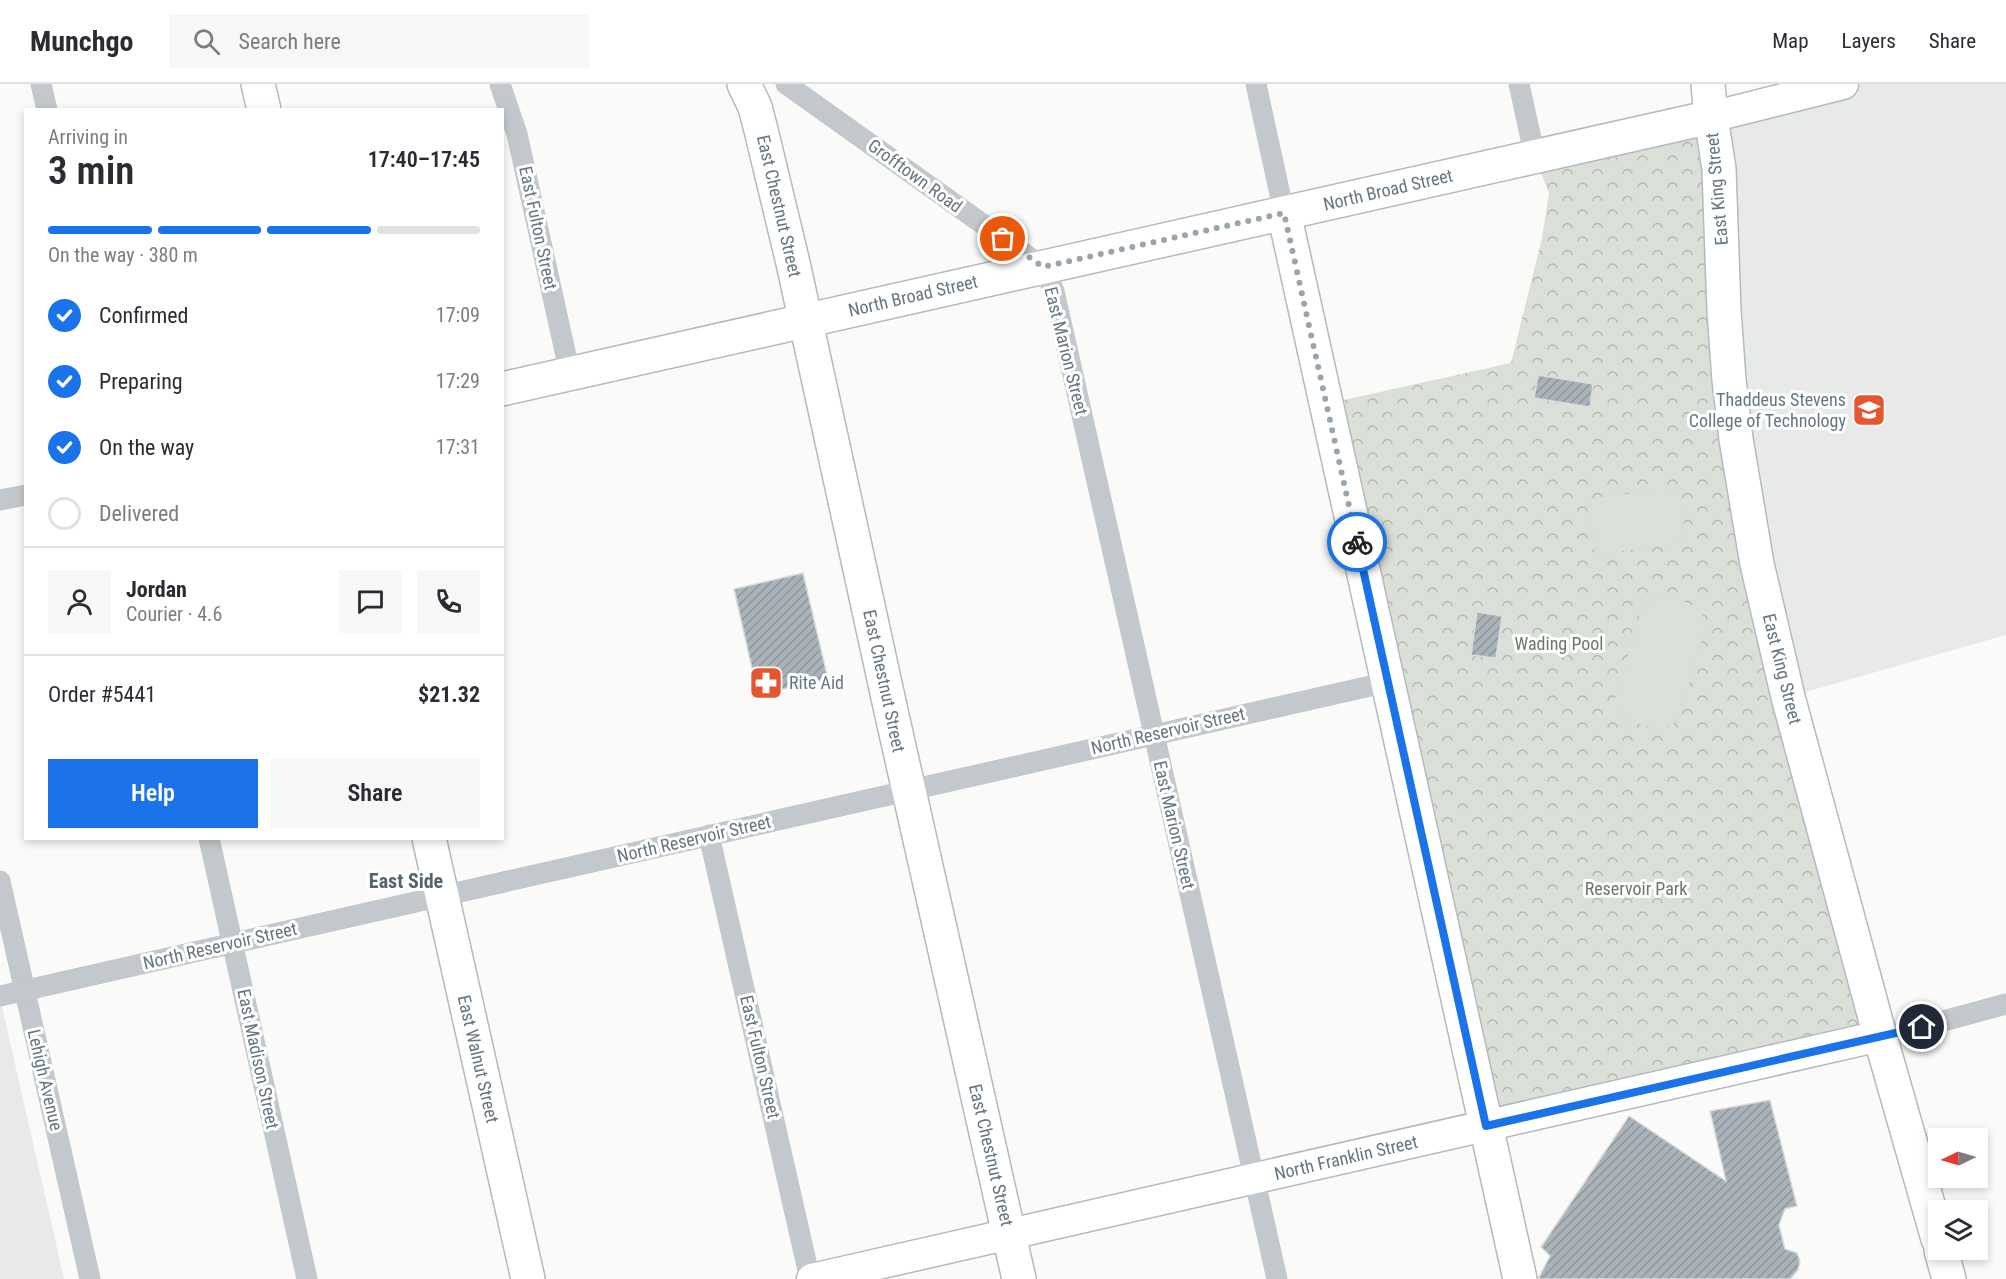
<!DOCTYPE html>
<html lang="en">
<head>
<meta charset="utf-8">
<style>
  :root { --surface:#fff; --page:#f7f7f7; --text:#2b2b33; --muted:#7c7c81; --line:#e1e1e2; --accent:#1a73e8 }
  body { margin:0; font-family:"Roboto Condensed",sans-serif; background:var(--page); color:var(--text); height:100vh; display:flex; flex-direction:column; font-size:22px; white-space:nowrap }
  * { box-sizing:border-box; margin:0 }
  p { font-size:20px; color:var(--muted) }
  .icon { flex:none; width:33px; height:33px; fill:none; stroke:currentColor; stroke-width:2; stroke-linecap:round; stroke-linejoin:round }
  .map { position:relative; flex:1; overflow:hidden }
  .side { position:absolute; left:24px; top:24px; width:480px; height:732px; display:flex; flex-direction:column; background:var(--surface); border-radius:0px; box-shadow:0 3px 9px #0003 }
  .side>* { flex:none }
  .needle { width:39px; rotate:265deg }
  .fabs { position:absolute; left:1928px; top:1044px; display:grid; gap:12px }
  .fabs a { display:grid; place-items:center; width:60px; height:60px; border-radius:0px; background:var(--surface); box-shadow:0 3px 9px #0003; font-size:30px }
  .pin { position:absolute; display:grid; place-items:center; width:51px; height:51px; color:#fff; margin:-26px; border:3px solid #fff; border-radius:50%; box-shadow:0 2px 6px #0007 }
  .courier { position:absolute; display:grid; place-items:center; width:60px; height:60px; margin:-30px; border:4px solid #1a73e8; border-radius:50%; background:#fff; color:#222; box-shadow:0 2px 8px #0007 }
  .summary em { font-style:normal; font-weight:600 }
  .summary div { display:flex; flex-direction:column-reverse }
  .summary { display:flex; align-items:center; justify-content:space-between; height:102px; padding:0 24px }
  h1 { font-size:39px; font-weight:600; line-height:45px }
  .bar { display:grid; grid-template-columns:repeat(4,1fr); gap:9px 6px; align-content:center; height:72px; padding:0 24px }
  .bar i { height:8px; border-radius:4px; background:var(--line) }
  .bar .active { background:var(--accent) }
  .bar p { grid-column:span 4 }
  .line { display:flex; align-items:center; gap:15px; padding:0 24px; border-top:2px solid var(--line) }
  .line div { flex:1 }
  .round { display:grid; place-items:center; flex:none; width:63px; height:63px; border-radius:0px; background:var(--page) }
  ol { padding:0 24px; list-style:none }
  li { display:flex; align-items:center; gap:18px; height:66px }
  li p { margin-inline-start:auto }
  li .icon { padding:6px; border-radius:50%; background:var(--accent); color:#fff; stroke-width:4 }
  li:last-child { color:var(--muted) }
  li i { width:33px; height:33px; border:3px solid var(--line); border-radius:50% }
  .cta { display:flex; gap:12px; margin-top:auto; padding:12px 24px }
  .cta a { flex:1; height:69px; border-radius:0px; background:var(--accent); color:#fff; font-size:24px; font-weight:600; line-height:69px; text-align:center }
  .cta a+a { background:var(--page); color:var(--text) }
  header { display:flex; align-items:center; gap:36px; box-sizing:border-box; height:84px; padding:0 30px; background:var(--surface); border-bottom:2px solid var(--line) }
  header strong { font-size:28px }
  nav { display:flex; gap:33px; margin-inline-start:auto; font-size:21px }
  .search { width:420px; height:54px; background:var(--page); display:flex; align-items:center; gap:15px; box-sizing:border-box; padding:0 21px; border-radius:0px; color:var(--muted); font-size:22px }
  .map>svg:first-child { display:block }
</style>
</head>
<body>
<header>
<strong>Munchgo</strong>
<div class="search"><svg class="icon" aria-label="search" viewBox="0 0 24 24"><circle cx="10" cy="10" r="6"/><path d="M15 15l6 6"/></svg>Search here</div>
<nav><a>Map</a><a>Layers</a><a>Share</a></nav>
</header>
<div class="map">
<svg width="2006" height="1195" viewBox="0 0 2006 1195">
  <defs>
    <pattern id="forest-crowns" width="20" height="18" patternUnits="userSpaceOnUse" patternTransform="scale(1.5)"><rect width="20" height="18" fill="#dadfd7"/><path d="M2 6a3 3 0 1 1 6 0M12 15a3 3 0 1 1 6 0" fill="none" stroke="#b4b9b4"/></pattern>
    <pattern id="building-hatch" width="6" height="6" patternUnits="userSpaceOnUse" patternTransform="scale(1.5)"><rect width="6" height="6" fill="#aab3b9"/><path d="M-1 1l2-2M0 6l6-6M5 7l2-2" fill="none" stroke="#8e969c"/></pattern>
  </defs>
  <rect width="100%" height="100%" fill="#fafaf8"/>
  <!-- built -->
  <g fill="#e8e9e9">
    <path d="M1843,0H2006V551L1788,613L1771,547L1711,33Z"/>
    <path d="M0,914L64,1195H0Z"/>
  </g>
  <!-- forest -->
  <path fill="url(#forest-crowns)" d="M1711,33L1729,296L1880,952L1486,1043L1326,320L1511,279L1542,154L1549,109L1535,73Z"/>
  <!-- pitch -->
  <g fill="#dadfd7">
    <path d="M1679,403L1686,458L1595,471L1588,415Z"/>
    <path d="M1664,512C1683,518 1704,519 1706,543L1679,634C1667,649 1655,645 1639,640C1633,638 1626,637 1621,633C1616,627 1615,621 1615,615L1642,523L1655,513Z"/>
  </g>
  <!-- building -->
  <g fill="url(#building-hatch)" stroke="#dcdcda" stroke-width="1.5">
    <path d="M1538,291L1593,300L1590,323L1534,314Z"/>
    <path d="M803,489L828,595L758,611L734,505Z"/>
    <path d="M1477,528L1502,532L1496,574L1471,571Z"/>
    <path d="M1770,1016L1797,1122L1785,1125L1779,1141L1785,1165L1797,1169L1800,1177L1798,1186L1790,1195H1538L1550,1172L1541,1163L1629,1032L1726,1097L1710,1027Z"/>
  </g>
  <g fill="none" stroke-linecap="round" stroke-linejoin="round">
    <defs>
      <g id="secondary">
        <path d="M1711,33L1843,0"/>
        <path d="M812,1195L1880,952"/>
      </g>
      <g id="primary">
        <path d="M258,0L264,26"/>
        <path d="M744,0L755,23L761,46L793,179L891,627L1019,1195"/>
        <path d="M1708,0L1711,33L1719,85L1724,227L1729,296L1736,355L1757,480L1788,613L1880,952L1938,1155"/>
        <path d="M1284,129L1520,1195"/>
        <path d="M502,305L1711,33"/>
        <path d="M429,754L528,1195"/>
        <path d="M1941,1166L1949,1195"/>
      </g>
    </defs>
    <!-- secondary casing -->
    <use href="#secondary" stroke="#b3babf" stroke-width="33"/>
    <!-- primary casing -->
    <use href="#primary" stroke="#b5babe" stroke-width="36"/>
    <!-- minor -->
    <g stroke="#c3c8cc" stroke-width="21">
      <path d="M41,0L47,26"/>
      <path d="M500,0L517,50L570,290"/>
      <path d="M786,0L1043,183L1054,207L1277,1195"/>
      <path d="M1256,0L1284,129"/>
      <path d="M1519,0L1535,73"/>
      <path d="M0,416L26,411"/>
      <path d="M709,751L810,1195"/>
      <path d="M209,754L307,1195"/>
      <path d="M0,797L90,1195"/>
      <path d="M0,912L1388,598"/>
      <path d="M1880,952L1899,949L2006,920"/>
    </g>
    <!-- secondary -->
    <use href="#secondary" stroke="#fff" stroke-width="30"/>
    <!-- primary -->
    <use href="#primary" stroke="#fff" stroke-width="33"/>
  </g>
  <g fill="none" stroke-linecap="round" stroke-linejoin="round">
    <!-- done -->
    <path stroke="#99a4ac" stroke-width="6" stroke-dasharray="0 10.8" d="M1003,155L1043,183L1284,129L1357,458"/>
    <!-- route -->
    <path stroke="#1a73e8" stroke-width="8" d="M1357,458L1486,1042L1922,943"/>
  </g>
  <!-- icons -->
  <defs>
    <symbol id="university-square" viewBox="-11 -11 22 22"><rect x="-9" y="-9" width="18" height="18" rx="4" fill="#e4572e" stroke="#fff"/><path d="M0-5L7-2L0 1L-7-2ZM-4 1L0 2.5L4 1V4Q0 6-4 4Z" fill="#fff"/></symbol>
    <symbol id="pharmacy-square" viewBox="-11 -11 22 22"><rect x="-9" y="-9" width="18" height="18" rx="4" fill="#e4572e" stroke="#fff"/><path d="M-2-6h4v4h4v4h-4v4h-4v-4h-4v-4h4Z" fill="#fff"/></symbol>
  </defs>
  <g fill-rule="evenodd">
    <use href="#university-square" x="1850" y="307" width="38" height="38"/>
    <use href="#pharmacy-square" x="747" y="580" width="38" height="38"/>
  </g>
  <g text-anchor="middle" stroke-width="6" stroke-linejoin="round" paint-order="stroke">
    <!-- street labels -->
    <g font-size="18" fill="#657683" stroke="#fff">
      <text transform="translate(915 92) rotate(36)" y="6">Grofftown Road</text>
      <text transform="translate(1717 105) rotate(-95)" y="6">East King Street</text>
      <text transform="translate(1388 106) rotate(-13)" y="6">North Broad Street</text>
      <text transform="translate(779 122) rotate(77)" y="6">East Chestnut Street</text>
      <text transform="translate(538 144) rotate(78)" y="6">East Fulton Street</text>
      <text transform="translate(913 212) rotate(-13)" y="6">North Broad Street</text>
      <text transform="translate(1066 267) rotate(76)" y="6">East Marion Street</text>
      <text transform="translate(1782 585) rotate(76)" y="6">East King Street</text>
      <text transform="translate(884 597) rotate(78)" y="6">East Chestnut Street</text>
      <text transform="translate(1168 647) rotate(-13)" y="6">North Reservoir Street</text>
      <text transform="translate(1174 741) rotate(77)" y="6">East Marion Street</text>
      <text transform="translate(694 755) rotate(-13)" y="6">North Reservoir Street</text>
      <text transform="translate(220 862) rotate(-13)" y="6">North Reservoir Street</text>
      <text transform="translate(760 973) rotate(77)" y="6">East Fulton Street</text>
      <text transform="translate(258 975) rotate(78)" y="6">East Madison Street</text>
      <text transform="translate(478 975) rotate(77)" y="6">East Walnut Street</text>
      <text transform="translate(45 996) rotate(77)" y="6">Lehigh Avenue</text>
      <text transform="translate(991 1071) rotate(77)" y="6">East Chestnut Street</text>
      <text transform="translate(1346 1074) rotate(-13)" y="6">North Franklin Street</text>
    </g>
    <!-- poi labels -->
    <g font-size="18" fill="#657683" stroke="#fff" text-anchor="end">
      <text x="1846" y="322">Thaddeus Stevens<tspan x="1846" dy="21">College of Technology</tspan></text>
      <text x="789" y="605" text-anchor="start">Rite Aid</text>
    </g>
    <!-- park labels -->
    <g font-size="18" fill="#687a64" stroke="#fff">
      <text x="1559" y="566">Wading Pool</text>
      <text x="1636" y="811">Reservoir Park</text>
    </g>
    <!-- neighbourhood labels -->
    <g font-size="20" font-weight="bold" fill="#57646e" stroke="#fff">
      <text x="406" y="804">East Side</text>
    </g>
  </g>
</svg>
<div class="fabs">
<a><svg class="needle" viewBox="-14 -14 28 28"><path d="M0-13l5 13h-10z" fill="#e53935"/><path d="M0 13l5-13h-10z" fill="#7c7c81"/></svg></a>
<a><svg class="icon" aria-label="layers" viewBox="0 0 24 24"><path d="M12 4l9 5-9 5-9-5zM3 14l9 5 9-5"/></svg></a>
</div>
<div class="pin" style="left:1003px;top:155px;background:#ea580c"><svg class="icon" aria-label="bag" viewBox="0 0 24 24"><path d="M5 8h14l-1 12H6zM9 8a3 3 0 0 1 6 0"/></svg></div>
<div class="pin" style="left:1922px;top:943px;background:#1f2937"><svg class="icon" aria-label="home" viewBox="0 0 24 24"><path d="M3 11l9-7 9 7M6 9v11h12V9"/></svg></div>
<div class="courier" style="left:1357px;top:458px"><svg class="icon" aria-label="bike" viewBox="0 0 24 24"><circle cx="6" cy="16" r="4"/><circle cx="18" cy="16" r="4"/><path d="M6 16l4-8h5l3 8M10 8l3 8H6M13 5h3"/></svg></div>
<section class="side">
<div class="summary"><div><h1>3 min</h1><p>Arriving in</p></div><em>17:40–17:45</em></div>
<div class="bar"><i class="active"></i><i class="active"></i><i class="active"></i><i></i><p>On the way · 380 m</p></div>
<ol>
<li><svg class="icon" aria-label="check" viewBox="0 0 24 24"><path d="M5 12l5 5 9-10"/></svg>Confirmed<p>17:09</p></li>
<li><svg class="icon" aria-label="check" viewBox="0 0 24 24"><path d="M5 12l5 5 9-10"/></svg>Preparing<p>17:29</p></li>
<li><svg class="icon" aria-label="check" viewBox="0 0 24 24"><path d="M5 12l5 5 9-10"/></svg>On the way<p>17:31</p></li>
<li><i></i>Delivered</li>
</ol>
<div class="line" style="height:108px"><a class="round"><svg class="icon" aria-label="person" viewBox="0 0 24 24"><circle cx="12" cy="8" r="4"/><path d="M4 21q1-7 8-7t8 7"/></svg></a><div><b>Jordan</b><p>Courier · 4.6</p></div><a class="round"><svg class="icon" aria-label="chat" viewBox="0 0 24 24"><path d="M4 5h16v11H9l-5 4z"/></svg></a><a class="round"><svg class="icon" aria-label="phone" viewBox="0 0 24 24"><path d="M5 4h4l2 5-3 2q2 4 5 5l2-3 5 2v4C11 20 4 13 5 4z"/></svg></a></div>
<div class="line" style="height:78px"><div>Order #5441</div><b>$21.32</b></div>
<div class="cta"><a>Help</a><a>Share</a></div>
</section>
</div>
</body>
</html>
